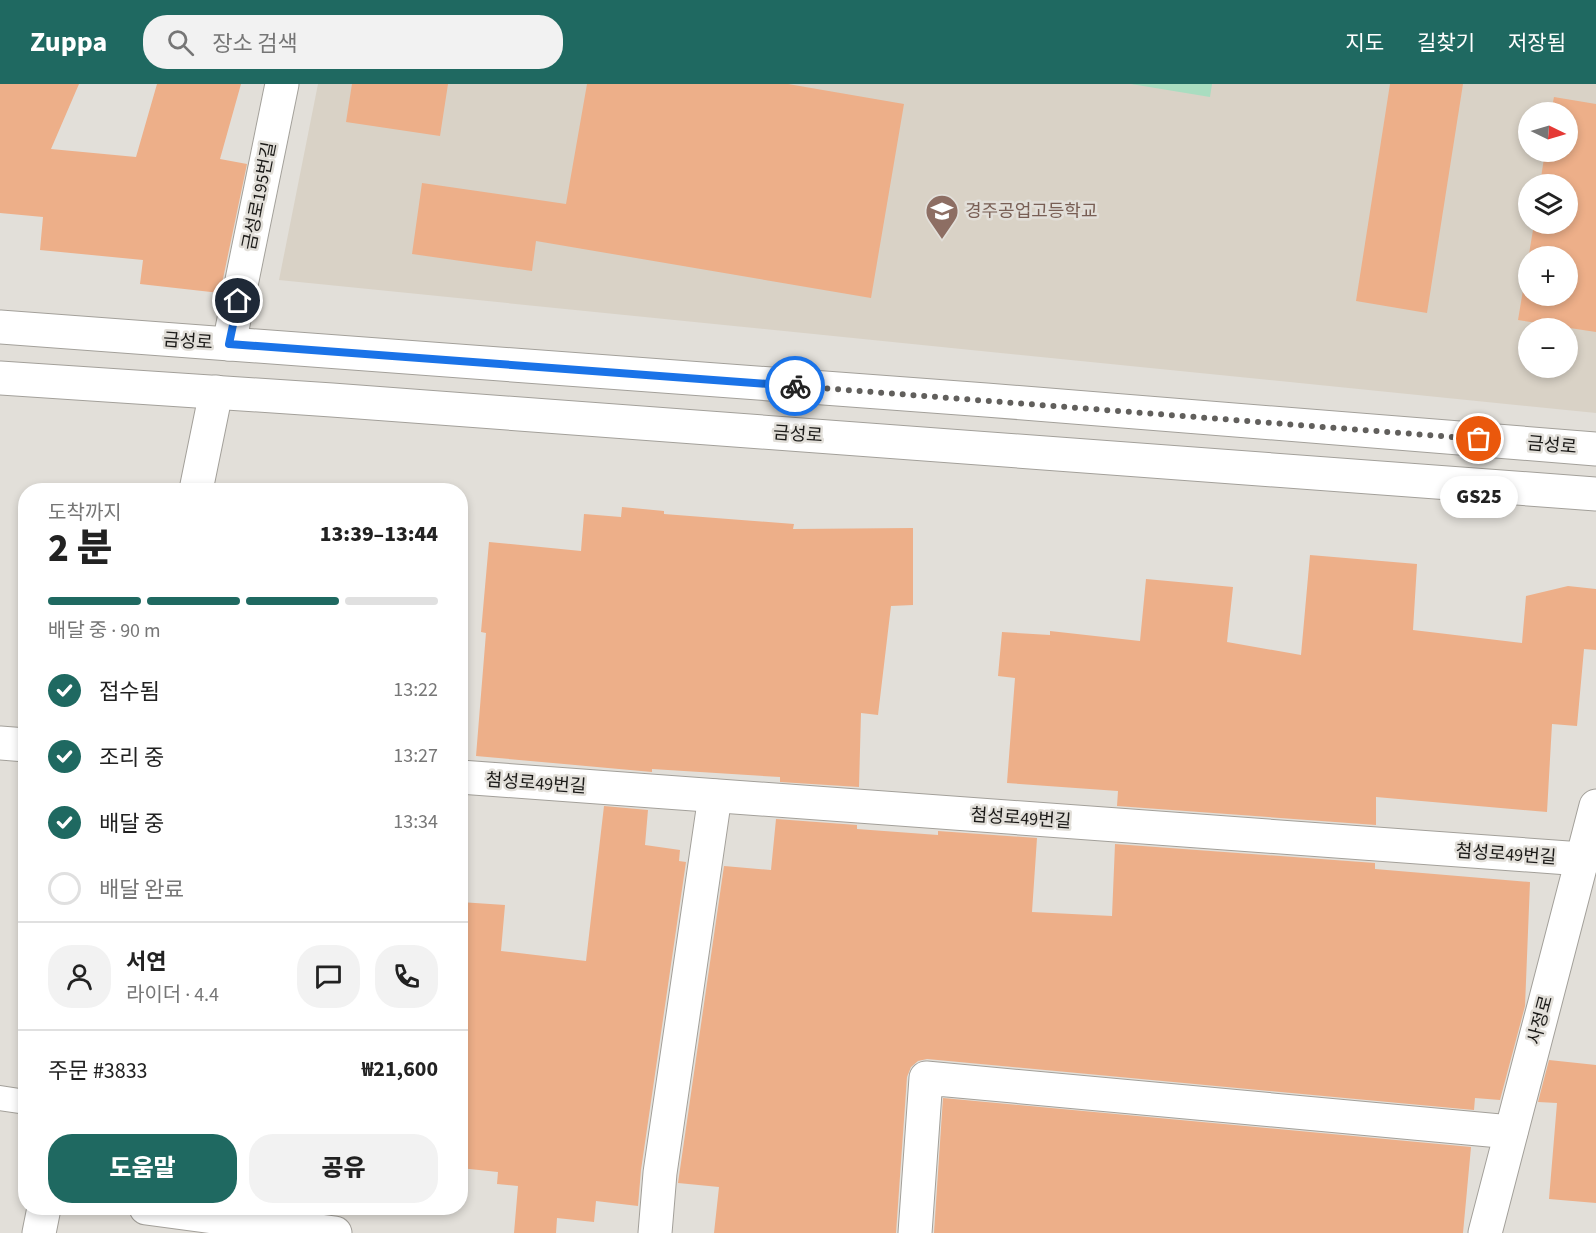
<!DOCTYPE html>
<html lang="ko">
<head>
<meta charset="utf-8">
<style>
  :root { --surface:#fff; --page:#f2f2f2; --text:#222; --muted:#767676; --line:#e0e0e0; --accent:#1f6961 }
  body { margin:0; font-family:"Source Sans 3","Noto Sans KR",sans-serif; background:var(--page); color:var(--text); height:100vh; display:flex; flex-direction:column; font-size:22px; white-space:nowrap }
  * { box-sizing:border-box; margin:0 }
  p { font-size:20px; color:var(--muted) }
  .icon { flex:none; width:33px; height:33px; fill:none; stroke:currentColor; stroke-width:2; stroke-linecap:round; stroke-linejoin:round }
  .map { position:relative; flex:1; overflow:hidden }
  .panel { position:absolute; left:18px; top:399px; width:450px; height:732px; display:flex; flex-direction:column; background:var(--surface); border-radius:24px; box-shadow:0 3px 9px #0003 }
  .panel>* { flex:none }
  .needle { width:39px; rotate:95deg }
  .fabs { position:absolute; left:1518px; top:18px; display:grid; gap:12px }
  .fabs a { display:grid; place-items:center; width:60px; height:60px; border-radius:50%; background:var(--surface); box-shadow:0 3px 9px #0003; font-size:30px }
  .pin { position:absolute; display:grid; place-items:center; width:51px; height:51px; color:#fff; margin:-26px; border:3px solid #fff; border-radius:50%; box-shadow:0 2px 6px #0007 }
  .courier { position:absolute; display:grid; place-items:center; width:60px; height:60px; margin:-30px; border:4px solid #1a73e8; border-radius:50%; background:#fff; color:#222; box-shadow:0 2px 8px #0007 }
  .bubble { position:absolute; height:42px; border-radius:21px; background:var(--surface); box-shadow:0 3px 9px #0003; font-size:20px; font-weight:800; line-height:42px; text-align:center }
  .head em { font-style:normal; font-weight:800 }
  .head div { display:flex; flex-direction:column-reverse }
  .head { display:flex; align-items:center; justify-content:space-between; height:102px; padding:0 30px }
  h1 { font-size:39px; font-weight:800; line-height:45px }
  .bar { display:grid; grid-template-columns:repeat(4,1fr); gap:9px 6px; align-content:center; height:72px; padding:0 30px }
  .bar i { height:8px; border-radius:4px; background:var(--line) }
  .bar .selected { background:var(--accent) }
  .bar p { grid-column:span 4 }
  .line { display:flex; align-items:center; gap:15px; padding:0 30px; border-top:2px solid var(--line) }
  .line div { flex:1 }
  .round { display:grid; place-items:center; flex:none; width:63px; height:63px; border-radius:24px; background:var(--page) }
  ol { padding:0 30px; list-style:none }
  li { display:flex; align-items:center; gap:18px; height:66px }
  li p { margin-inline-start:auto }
  li .icon { padding:6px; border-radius:50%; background:var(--accent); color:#fff; stroke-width:4 }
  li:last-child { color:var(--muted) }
  li i { width:33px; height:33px; border:3px solid var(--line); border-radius:50% }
  .cta { display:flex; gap:12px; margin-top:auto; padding:12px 30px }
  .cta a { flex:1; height:69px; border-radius:24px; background:var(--accent); color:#fff; font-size:24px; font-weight:800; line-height:69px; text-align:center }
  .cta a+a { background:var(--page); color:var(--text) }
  header { display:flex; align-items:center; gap:36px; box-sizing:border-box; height:84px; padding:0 30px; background:var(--accent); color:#fff }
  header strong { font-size:28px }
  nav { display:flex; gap:33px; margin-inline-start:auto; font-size:21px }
  .search { width:420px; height:54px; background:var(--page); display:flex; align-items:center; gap:15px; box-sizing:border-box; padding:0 21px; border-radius:24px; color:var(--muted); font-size:22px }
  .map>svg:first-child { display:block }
</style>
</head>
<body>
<header>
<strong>Zuppa</strong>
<div class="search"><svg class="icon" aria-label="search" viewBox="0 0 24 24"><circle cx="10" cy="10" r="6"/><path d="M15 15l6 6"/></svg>장소 검색</div>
<nav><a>지도</a><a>길찾기</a><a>저장됨</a></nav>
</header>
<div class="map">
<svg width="1596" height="1149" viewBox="0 0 1596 1149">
  <rect width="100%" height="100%" fill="#e2dfd9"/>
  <!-- built -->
  <path fill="#d9d2c6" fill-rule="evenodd" d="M318,0H1596V329L279,196ZM1528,28H1568V68H1528ZM1528,100H1568V140H1528ZM1528,172H1568V212H1528ZM1528,244H1568V284H1528Z"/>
  <!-- green -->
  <path fill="#a9ddc0" d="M1131,0H1212L1210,13Z"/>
  <!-- building -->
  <g fill="#edaf89" fill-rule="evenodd">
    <path d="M0,0H79L51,65L136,73L157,0H241L220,75L247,80L220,209L140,200L143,176L40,166L43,133L0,129Z"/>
    <path d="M352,0H448L440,52L346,38Z"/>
    <path d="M587,0H788L904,20L871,214L536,157L532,187L412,170L422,99L566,120Z"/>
    <path d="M1390,0H1463L1427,229L1356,217Z"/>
    <path d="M1554,13L1596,20V248L1518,236L1534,140H1568V100H1540L1545,68H1568V28H1551ZM1528,172H1568V212H1528Z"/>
    <path d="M622,423L664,427V430L794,440L793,445L913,444V521L891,522L878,631L861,629L859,703L780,698V693L652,685V688L476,672L486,549L481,548L489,458L581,467L584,430L621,433Z"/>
    <path d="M1310,471L1417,480L1413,546L1522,559L1526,512L1568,502L1596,505V566L1584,565L1577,642L1552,640L1547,728L1376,713V741L1117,722L1118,707L1007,699L1015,594L998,592L1002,548L1050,551V547L1140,557L1146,495L1233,503L1227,558L1301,571Z"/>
    <path d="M604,722L648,726L645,761L680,766L679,777L686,778L641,1086L638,1122L596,1117L594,1138L557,1134L556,1149H514L518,1102L497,1100L498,1088L460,1084V818L505,821L501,867L586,877Z"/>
    <path d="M776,735L857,741V745L938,751V747L1037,754L1032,828L1112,832L1115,760L1375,779V785L1530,798L1525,922L1500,1016L1475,1014L1474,1026L927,975L918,977L911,983L907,993L896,1149H714L719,1103L678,1099L724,782L771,786Z"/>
    <path d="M1549,976L1596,981V1119L1549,1115L1557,1019L1538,1018Z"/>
    <path d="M943,1014L1471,1063L1463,1149H934Z"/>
  </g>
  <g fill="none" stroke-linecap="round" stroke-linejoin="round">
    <defs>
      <path id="service" d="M0,1014L26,1018"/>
      <g id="minor">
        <path d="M229,260L282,0"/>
        <path d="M196,406L216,308"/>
        <path d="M0,659L26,661"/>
        <path d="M460,693L1582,775L1596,771"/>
        <path d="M146,1124L335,1149"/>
        <path d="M39,1149L44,1124"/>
        <path d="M655,1149L660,1089L715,712"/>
        <path d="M915,1149L926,994L1511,1048"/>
        <path d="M1485,1149L1596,722"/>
      </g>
      <g id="tertiary">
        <path d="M0,243L986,316L1596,365"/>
        <path d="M0,294L332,316L1596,410"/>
      </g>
    </defs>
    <!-- service casing -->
    <use href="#service" stroke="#a3a09a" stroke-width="26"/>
    <!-- minor casing -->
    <use href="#minor" stroke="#a3a09a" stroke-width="35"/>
    <!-- tertiary casing -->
    <use href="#tertiary" stroke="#a3a09a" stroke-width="35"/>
    <!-- service -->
    <use href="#service" stroke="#fff" stroke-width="24"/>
    <!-- minor -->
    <use href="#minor" stroke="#fff" stroke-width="33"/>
    <!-- tertiary -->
    <use href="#tertiary" stroke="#fff" stroke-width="33"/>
  </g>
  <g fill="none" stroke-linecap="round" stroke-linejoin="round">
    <!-- done -->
    <path stroke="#615f5c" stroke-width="6" stroke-dasharray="0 10.8" d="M795,302L1479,355"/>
    <!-- route -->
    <path stroke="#1a73e8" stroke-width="8" d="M238,217L229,260L795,302"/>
  </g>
  <!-- icons -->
  <defs>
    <symbol id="school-pin" viewBox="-11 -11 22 30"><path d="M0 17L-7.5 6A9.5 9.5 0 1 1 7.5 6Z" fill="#8d6e63" stroke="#e2dfd9"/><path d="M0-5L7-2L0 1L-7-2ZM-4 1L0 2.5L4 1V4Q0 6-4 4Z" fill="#fff"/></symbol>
  </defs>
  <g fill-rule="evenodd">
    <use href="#school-pin" x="923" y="108" width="38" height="52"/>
  </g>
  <g text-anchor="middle" stroke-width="5" stroke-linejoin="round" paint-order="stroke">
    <!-- street labels -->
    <g font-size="18" fill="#1b1a18" stroke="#e2dfd9">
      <text transform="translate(259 112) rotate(-79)" y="6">금성로195번길</text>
      <text transform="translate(188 257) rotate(4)" y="6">금성로</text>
      <text transform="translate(798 350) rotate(4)" y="6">금성로</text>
      <text transform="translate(1552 361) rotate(5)" y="6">금성로</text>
      <text transform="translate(536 699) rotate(4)" y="6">첨성로49번길</text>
      <text transform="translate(1021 734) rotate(4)" y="6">첨성로49번길</text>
      <text transform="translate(1506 770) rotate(4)" y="6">첨성로49번길</text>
      <text transform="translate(1540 936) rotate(-75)" y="6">사정로</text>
    </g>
    <!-- education labels -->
    <g font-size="18" fill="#785e54" stroke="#e2dfd9" text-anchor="start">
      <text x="965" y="133">경주공업고등학교</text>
    </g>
  </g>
</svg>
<div class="fabs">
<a><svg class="needle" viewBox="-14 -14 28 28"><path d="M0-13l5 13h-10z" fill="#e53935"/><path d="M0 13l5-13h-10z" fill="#767676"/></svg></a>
<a><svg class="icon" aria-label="layers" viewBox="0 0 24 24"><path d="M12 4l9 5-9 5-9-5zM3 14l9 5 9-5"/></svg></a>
<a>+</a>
<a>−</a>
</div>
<div class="pin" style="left:1479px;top:355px;background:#ea580c"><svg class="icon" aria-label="bag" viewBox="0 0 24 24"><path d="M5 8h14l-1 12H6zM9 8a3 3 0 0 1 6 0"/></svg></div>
<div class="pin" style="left:238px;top:217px;background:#1f2937"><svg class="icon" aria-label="home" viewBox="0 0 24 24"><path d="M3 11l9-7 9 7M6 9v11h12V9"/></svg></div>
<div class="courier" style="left:795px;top:302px"><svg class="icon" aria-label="bike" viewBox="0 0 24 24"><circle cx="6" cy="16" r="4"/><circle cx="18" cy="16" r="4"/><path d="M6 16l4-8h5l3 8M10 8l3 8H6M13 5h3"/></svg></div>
<div class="bubble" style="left:1440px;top:392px;width:78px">GS25</div>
<section class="panel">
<div class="head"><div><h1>2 분</h1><p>도착까지</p></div><em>13:39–13:44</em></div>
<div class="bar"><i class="selected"></i><i class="selected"></i><i class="selected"></i><i></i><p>배달 중 · 90 m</p></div>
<ol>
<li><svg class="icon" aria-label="check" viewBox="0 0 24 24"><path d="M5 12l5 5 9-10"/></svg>접수됨<p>13:22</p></li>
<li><svg class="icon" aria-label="check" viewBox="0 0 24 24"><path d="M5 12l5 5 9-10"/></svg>조리 중<p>13:27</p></li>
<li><svg class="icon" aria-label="check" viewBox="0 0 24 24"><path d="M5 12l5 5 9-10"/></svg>배달 중<p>13:34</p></li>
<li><i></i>배달 완료</li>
</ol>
<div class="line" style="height:108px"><a class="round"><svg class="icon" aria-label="person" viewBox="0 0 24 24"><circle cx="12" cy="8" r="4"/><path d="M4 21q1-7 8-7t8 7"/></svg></a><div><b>서연</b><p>라이더 · 4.4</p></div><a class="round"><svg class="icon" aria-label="chat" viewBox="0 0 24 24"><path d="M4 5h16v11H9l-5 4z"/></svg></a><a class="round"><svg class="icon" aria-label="phone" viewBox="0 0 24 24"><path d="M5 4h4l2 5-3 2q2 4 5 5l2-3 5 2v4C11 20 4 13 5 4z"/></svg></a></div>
<div class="line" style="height:78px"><div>주문 #3833</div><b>₩21,600</b></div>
<div class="cta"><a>도움말</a><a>공유</a></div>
</section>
</div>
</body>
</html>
